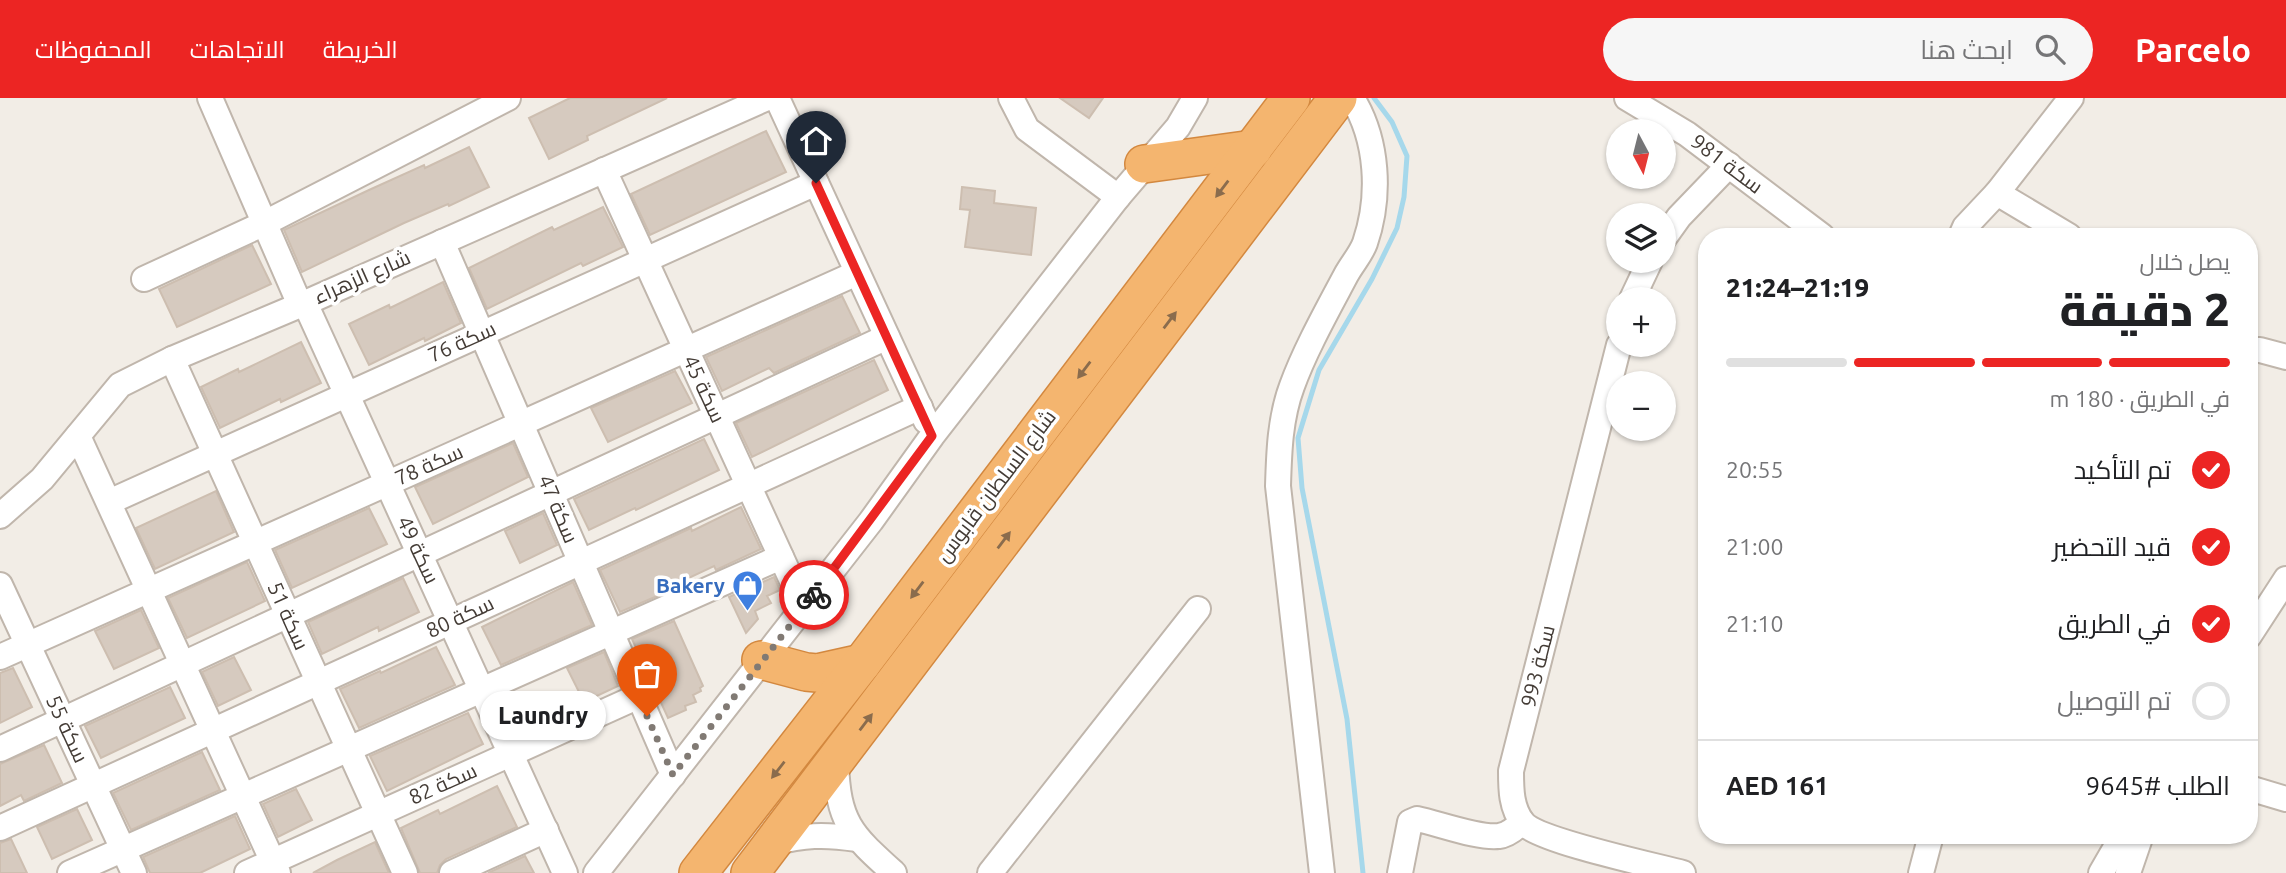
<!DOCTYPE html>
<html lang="ar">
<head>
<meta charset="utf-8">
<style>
  :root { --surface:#fff; --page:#f6f6f6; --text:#202124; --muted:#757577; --line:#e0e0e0; --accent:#ec2523 }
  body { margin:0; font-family:Ubuntu,Cairo,sans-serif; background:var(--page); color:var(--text); direction:rtl; height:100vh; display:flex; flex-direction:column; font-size:26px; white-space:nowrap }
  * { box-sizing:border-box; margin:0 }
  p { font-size:23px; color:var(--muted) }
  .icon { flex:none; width:38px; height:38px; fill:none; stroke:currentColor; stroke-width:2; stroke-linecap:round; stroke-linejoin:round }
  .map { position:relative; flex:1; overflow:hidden; direction:ltr }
  .sheet { position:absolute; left:1698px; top:130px; width:560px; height:616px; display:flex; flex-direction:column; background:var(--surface); border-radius:28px; box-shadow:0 2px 5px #0004; direction:rtl }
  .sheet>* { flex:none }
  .needle { width:46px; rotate:173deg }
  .buttons { position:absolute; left:1606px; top:21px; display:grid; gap:14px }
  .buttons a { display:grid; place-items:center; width:70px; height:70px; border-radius:50%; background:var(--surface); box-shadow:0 2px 5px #0004; font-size:35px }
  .pin { position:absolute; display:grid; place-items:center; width:60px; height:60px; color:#fff; margin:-72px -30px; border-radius:50% 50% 50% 0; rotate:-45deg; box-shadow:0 0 7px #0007 }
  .pin .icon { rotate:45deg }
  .courier { position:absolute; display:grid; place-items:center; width:70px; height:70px; margin:-35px; border:5px solid #ec2523; border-radius:50%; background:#fff; color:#222; box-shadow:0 2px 9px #0007 }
  .bubble { position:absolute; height:49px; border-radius:24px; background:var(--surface); box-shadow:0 2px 5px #0004; font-size:23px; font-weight:800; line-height:49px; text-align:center; direction:rtl }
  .overview em { font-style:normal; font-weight:800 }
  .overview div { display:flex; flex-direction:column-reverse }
  .overview { display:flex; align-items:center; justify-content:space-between; height:119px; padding:0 28px }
  h1 { font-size:46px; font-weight:800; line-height:52px }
  .bar { display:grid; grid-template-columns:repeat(4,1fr); gap:10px 7px; align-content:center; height:84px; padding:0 28px }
  .bar i { height:9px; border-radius:5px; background:var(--line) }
  .bar .active { background:var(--accent) }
  .bar p { grid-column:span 4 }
  .line { display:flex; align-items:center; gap:18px; padding:0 28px; border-top:2px solid var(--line) }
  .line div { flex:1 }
  ol { padding:0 28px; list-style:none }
  li { display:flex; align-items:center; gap:21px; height:77px }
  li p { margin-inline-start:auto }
  li .icon { padding:7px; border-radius:50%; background:var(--accent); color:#fff; stroke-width:4 }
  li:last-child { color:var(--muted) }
  li i { width:38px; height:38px; border:4px solid var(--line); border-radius:50% }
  header { display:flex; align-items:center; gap:42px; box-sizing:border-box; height:98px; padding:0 35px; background:var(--accent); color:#fff }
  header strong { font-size:33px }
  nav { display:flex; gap:38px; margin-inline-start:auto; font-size:24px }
  .search { width:490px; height:63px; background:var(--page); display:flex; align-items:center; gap:18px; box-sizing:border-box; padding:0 24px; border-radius:38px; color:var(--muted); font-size:26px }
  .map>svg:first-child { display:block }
</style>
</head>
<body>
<header>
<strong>Parcelo</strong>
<div class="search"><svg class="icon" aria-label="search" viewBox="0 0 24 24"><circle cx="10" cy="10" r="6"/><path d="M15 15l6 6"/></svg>ابحث هنا</div>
<nav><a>الخريطة</a><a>الاتجاهات</a><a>المحفوظات</a></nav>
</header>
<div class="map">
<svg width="2286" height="775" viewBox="0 0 2286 775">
  <rect width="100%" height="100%" fill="#f2ede6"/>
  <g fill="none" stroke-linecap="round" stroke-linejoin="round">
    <!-- stream -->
    <path stroke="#a6d8eb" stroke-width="5" d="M1363,775L1347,621L1302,390L1298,340L1319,272L1372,181L1397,130L1404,99L1407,58L1392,24L1374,0"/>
  </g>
  <!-- building -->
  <g fill="#d6cabf" stroke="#cdbeb0" stroke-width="2">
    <path d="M570,0H667L587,38L588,42L549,61L529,20Z"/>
    <path d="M1060,0H1103L1089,20Z"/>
    <path d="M766,33L786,74L650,137L631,96Z"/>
    <path d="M469,49L489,89L449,108L448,106L404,125L302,174L284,132L369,92L424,67L425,70Z"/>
    <path d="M962,89L995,93L994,105L1036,110L1031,157L965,149L970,112L960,111Z"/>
    <path d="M603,109L623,149L583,168L581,165L487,211L469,170L552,129L554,132Z"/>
    <path d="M252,147L271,186L177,229L159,191Z"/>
    <path d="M443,184L461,225L425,243L424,240L369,267L349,226L389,207L390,210Z"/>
    <path d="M842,198L860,235L774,275L769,270L722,293L706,259Z"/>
    <path d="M301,244L321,285L281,304L280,301L220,330L201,289L238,271L239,274Z"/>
    <path d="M874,262L888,292L752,359L736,325Z"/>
    <path d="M675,273L692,305L608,344L591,310Z"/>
    <path d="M704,341L719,372L636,412L635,410L589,432L574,401Z"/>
    <path d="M513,345L528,379L433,426L415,389Z"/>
    <path d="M216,393L234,434L155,471L136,430Z"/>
    <path d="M741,409L761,451L716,472L714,468L661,493L662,496L620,514L600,472L691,430L692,433Z"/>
    <path d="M369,410L387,446L292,490L275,452Z"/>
    <path d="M543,415L557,447L520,465L505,433Z"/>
    <path d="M247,464L265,503L187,540L168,500Z"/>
    <path d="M774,479L780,492L767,498L771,505L755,513L758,521L746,535L729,499Z"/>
    <path d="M403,480L419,514L379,533L378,529L322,556L308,524Z"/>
    <path d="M573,484L592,527L501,567L482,529Z"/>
    <path d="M141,512L159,550L114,571L95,533Z"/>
    <path d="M674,523L703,588L700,590L701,593L693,597L696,604L685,608L686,612L668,620L632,541Z"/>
    <path d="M436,549L455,587L359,630L340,591L380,573L381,575Z"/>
    <path d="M604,554L618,588L584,604L567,570Z"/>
    <path d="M234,559L251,592L218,608L202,574Z"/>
    <path d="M13,570L32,609L0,625V575Z"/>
    <path d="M170,589L185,620L101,660L85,628Z"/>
    <path d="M468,615L483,646L387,693L370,658Z"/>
    <path d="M44,647L62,685L24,703L21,697L0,708V666Z"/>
    <path d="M202,654L220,692L131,732L113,695Z"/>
    <path d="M497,688L517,729L446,761L440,767L437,775H420L401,730L438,712L440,716Z"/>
    <path d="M296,691L312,722L278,739L263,706Z"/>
    <path d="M77,711L92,742L52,761L37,729Z"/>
    <path d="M235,718L250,751L200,775H150L143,759Z"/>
    <path d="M11,741L27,775H0V745Z"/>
    <path d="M375,744L389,775H313L337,762Z"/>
    <path d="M525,758L534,775H488Z"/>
  </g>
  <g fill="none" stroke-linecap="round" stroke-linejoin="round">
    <defs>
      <g id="minor">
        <path d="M210,0L300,207"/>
        <path d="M777,0L926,323"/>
        <path d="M1011,0L1027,31L1118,99"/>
        <path d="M1627,0L1687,36L1822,138"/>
        <path d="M604,72L804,509"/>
        <path d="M1961,138L1965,129L1997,95"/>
        <path d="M2069,138L1997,95L2071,0"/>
        <path d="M1664,140L1679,119L1729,67"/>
        <path d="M442,144L673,677"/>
        <path d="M144,181L265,125L508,0"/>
        <path d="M1632,201L1650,163"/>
        <path d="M305,205L565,775"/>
        <path d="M1619,247L1511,673C1511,691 1511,710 1523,725C1539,743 1653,767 1683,775"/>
        <path d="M2249,252H2260L2286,259"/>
        <path d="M172,261L405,775"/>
        <path d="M78,338L278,775"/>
        <path d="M109,404L816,85"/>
        <path d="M0,418L42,381L120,287L172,261L305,205L767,0"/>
        <path d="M0,487L134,775"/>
        <path d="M2249,538L2286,481"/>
        <path d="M0,559L857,175"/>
        <path d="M0,651L887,239"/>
        <path d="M836,664C838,725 851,736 894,775"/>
        <path d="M2249,690L2286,701"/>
        <path d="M0,730L920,309"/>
        <path d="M773,745C804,737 824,736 856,741"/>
        <path d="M70,775L781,459"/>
        <path d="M247,775L639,598"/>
        <path d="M452,775L546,732"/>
        <path d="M596,775L871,423L932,338L1118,99L1178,29L1195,0"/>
        <path d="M990,775L1198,511"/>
        <path d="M1322,775L1278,388C1279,354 1280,320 1292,288C1305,252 1328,211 1346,177C1352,166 1361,156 1365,145C1381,98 1378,42 1352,0"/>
        <path d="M1400,775L1410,724L1417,721C1437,725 1480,741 1499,738C1508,737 1516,730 1522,724"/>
        <path d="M1921,775L1931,737"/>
        <path d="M2101,775L2123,737"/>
        <path d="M2128,775L2141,737"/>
      </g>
      <g id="highway">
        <path d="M1144,66L1253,51"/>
        <path d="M761,562L806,574L817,575L862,565"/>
        <path d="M698,775L862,565L1291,0"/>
        <path d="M750,775L1338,0"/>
      </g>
    </defs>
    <!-- minor casing -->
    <use href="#minor" stroke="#c0b6ac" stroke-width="28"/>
    <!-- highway casing -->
    <use href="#highway" stroke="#d3883f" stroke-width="40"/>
    <!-- minor -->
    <use href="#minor" stroke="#fff" stroke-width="24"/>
    <!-- highway -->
    <use href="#highway" stroke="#f4b56f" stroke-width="37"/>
  </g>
  <!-- one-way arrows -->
  <defs><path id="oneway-solid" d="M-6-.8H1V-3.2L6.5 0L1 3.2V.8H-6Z" transform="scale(1.75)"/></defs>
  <g fill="#8a6c4d">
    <use href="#oneway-solid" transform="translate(1222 91) rotate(127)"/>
    <use href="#oneway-solid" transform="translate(1170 222) rotate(-53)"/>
    <use href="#oneway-solid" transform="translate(1084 272) rotate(127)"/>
    <use href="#oneway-solid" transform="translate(1004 442) rotate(-53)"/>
    <use href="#oneway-solid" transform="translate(917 492) rotate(127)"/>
    <use href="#oneway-solid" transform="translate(866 624) rotate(-53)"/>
    <use href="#oneway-solid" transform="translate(778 672) rotate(128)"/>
  </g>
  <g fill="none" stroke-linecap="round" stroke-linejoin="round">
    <!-- done -->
    <path stroke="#817a74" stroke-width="7" stroke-dasharray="0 12.6" d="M647,618L673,677L814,497"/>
    <!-- route -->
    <path stroke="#ec2523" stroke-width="9" d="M814,497L932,338L816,85"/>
  </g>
  <!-- icons -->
  <defs>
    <symbol id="shop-pin" viewBox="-11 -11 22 30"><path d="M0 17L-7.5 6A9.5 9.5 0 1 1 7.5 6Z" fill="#3f7fe0" stroke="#fff"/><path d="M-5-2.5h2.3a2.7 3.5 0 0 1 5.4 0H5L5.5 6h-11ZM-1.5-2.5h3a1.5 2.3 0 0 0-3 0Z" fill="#fff"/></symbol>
  </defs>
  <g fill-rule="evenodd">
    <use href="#shop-pin" x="730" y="470" width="35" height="47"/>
  </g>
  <g text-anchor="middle" stroke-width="7" stroke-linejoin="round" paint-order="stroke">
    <!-- street labels -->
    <g font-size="21" fill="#443c36" stroke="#fff">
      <text transform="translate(1727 66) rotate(37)" y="7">سكة 981</text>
      <text transform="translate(362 179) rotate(-24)" y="7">شارع الزهراء</text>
      <text transform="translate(462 244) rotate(-24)" y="7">سكة 76</text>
      <text transform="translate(704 291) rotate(65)" y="7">سكة 45</text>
      <text transform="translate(429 367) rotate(-24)" y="7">سكة 78</text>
      <text transform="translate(996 388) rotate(-53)" y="7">شارع السلطان قابوس</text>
      <text transform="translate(558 411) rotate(67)" y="7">سكة 47</text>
      <text transform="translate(418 452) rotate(65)" y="7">سكة 49</text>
      <text transform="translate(288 518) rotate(66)" y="7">سكة 51</text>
      <text transform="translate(460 519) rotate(-25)" y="7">سكة 80</text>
      <text transform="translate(1538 568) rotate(-76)" y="7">سكة 993</text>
      <text transform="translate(67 631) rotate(65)" y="7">سكة 55</text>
      <text transform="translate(443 686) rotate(-24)" y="7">سكة 82</text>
    </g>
    <!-- shop labels -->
    <g font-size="21" font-weight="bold" fill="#366cbe" stroke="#fff" text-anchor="end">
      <text x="725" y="495">Bakery</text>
    </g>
  </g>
</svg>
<div class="buttons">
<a><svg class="needle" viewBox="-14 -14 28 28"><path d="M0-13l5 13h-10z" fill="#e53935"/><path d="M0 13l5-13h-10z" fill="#757577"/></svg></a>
<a><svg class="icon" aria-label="layers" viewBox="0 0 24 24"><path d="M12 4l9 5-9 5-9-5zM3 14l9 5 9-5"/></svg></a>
<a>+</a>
<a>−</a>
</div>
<div class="pin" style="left:647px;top:618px;background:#ea580c"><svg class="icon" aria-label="bag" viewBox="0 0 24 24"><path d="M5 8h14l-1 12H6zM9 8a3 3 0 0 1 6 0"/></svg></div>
<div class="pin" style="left:816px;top:85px;background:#1f2937"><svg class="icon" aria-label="home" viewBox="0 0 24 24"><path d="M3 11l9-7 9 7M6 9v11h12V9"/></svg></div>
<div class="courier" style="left:814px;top:497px"><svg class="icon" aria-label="bike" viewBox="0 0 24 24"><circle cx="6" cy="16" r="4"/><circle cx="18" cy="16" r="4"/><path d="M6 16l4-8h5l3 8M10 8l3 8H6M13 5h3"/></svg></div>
<div class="bubble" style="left:480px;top:593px;width:126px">Laundry</div>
<section class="sheet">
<div class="overview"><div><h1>2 دقيقة</h1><p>يصل خلال</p></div><em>21:19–21:24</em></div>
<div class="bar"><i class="active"></i><i class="active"></i><i class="active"></i><i></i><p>في الطريق · 180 m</p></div>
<ol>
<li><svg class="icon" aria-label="check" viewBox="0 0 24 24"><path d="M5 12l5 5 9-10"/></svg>تم التأكيد<p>20:55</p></li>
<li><svg class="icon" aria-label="check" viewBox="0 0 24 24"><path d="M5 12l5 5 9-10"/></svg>قيد التحضير<p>21:00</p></li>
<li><svg class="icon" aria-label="check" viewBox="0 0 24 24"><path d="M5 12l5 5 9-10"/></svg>في الطريق<p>21:10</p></li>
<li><i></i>تم التوصيل</li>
</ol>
<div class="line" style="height:91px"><div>الطلب #9645</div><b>AED 161</b></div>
</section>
</div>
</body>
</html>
